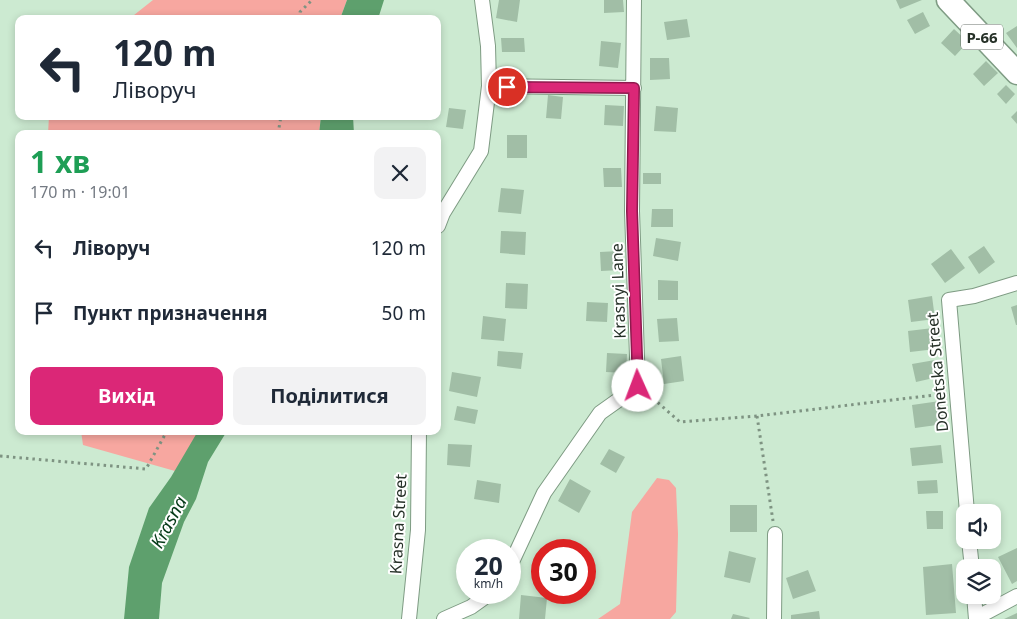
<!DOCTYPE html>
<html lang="uk">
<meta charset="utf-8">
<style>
:root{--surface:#fff;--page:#f2f2f3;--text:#1f2937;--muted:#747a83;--accent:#db2777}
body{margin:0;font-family:"Noto Sans",sans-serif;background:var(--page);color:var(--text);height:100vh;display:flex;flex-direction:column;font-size:19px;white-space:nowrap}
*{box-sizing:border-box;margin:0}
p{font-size:16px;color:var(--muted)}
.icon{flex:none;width:28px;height:28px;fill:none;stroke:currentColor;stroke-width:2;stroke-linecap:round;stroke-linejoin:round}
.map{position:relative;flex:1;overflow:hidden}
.panel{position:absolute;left:15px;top:130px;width:426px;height:305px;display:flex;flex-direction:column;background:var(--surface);border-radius:10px;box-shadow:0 2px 8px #0003}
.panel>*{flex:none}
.banner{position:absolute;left:15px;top:15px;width:426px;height:105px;border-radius:10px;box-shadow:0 2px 8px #0003;background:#fff;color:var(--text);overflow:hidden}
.controls{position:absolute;left:956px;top:504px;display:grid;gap:10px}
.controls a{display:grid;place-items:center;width:45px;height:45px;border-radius:10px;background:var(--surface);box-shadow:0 2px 8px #0003;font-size:25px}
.speed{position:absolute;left:456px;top:539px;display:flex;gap:10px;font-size:25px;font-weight:700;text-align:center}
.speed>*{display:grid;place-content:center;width:65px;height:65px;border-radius:50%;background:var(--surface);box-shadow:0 2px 8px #0003;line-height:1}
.speed small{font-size:12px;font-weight:400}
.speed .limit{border:8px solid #d22;background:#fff;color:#111}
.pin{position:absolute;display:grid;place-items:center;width:42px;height:42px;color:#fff;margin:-21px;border:2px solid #fff;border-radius:50%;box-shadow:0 1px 5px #0007}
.me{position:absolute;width:55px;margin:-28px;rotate:358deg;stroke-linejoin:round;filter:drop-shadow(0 0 4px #0008)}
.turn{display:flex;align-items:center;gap:18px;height:105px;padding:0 15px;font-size:22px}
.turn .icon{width:65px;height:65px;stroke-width:2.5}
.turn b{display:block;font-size:35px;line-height:42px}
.round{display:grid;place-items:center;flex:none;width:52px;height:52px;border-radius:10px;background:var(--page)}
.headline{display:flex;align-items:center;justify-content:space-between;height:85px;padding:0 15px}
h1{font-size:30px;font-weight:700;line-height:38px;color:#1e9e55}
.cta{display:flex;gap:10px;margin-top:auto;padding:10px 15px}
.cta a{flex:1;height:58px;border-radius:10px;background:var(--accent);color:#fff;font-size:20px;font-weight:700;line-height:58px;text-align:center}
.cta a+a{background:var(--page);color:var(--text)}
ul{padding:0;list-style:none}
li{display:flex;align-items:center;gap:15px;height:65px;padding:0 15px}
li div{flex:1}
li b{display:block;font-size:19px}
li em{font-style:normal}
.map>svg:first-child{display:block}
.green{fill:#f7a7a0}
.water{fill:#5ea06d}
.building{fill:#a1bea6}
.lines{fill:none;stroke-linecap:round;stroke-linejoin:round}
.street-casing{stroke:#7e9b83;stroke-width:16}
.primary-casing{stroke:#7e9b83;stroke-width:25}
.path{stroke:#7e9382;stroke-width:3;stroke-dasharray:2.5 4;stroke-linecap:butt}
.street{stroke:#fff;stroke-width:14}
.primary{stroke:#fff;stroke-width:22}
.route-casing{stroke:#8e194d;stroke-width:12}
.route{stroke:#db2777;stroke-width:9}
.labels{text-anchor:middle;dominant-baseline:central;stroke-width:4;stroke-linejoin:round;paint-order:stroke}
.shield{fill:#fff;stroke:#666e68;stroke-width:1}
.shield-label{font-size:15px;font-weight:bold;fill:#253027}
.street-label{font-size:16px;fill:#253027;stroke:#fff}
.water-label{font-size:18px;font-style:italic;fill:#053a18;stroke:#fff}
</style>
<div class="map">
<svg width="1017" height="619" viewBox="0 0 1017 619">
<rect width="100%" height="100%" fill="#ccead1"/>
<!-- green -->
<path class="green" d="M153 0H347L340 19H129Z
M49 116H321L319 134H48Z
M81 431H199L175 471 83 445Z
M657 478 669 480 676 488 678 534 676 612 670 619H598L620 604 632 512Z"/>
<!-- water -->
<path class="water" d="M347 0H384L378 19H340Z
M321 116H353L354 134H319Z
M198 431H227L208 462 196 499 184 522 162 583 159 619H124L129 567 149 508 171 477Z"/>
<!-- building -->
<path class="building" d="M499 0H520L517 22 496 18Z
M604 0H623L624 12 604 13Z
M896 0H922L900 9Z
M923 12 930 26 915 34 907 20Z
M687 19 690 37 667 40 664 22Z
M1017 26V48L1006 33Z
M954 29 968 42 955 56 941 43Z
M501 38H524L525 52H502Z
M601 41 621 43 618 68 599 66Z
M650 58H669L670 79 650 80Z
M986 61 998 73 984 86 973 74Z
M1006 85 1015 94 1006 104 997 94Z
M548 95 563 97 561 119 546 118Z
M605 105 624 106 623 126 604 125Z
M656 106 678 108 676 132 654 131Z
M449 108 466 110 463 129 446 127Z
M1017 111V124L1011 117Z
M507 135H527V158H507Z
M603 168H621L622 187H604Z
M643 173H661V184H643Z
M501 188 524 190 521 214 498 212Z
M652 209H673V227H651Z
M501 231 526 232 525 255 500 253Z
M656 238 681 242 678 261 653 256Z
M984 246 995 262 979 274 968 257Z
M951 249 965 268 945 283 931 264Z
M619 251 620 270 601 271 600 252Z
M658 280 678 281V300H658Z
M506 283 528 284 527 309 505 308Z
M932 296 935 319 911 322 908 300Z
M587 302 608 303 607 322 586 321Z
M1017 305V325H1016L1011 307Z
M483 316 506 319 504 341 481 339Z
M677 318 679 341 659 342 657 319Z
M933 328 936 349 910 352 908 331Z
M498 351 523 353 521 369 497 366Z
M607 353 627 354 626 373 606 372Z
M681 356 684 381 664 384 661 359Z
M935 360 938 377 916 382 912 364Z
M452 372 481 377 477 397 449 391Z
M940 401 944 424 915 428 912 405Z
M457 406 478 410 475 424 454 420Z
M448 444 472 445 470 467 447 465Z
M941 445 943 463 912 466 910 448Z
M609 449 625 457 616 473 600 464Z
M570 479 591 491 579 513 558 501Z
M477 480 501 484 499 503 474 499Z
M937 480 938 493 918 494 917 481Z
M730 505H757V532H730Z
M926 511H943V529H927Z
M1017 548V581L1012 584 998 557Z
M729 551 756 558 750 583 724 577Z
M465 553 468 554V580L457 576Z
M952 564 956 613 926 615 923 567Z
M808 570 816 591 793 599 786 578Z
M521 595 547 598 545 619H519Z
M819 611 820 619H791V615Z
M1017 613V619H1004Z
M733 614 750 618 749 619H731Z"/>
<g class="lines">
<defs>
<path id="street" d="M489 86 634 88
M438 226 443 213 481 151 489 86 488 46 482 0
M967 512 949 300 974 296 1017 283
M969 540 972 568
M510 566 544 493 600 413 638 386 632 211 634 0
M974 595 976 619
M976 618 1017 596
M409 619 418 530 419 431
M444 619 471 607 492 592
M774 619 775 534"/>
<path id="primary" d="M948 0 1017 73"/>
</defs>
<!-- street casing -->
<use href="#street" class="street-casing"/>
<!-- primary casing -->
<use href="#primary" class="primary-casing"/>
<!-- path -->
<path class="path" d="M299 19 300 12 312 0
M278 134 281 116
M648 394 680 422 757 416 943 394
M757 416 773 521
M0 456 146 469 167 431"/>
<!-- street -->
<use href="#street" class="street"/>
<!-- primary -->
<use href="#primary" class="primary"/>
</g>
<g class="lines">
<defs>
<path id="route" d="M507 87 634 88 632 211 638 386"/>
</defs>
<!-- route casing -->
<use href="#route" class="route-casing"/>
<!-- route -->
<use href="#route" class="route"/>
</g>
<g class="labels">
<!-- shield labels -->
<rect class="shield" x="961" y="24.5" width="42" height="25" rx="4"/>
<g class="shield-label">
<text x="982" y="37">Р-66</text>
</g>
<!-- street labels -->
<g class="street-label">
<text transform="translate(618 291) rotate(-92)">Krasnyi Lane</text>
<text transform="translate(937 372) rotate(-95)">Donetska Street</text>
<text transform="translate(398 524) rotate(-87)">Krasna Street</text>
</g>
<!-- water labels -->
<g class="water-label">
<text transform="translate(168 522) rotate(-62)">Krasna</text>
</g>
</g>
</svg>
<div class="controls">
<a><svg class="icon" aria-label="sound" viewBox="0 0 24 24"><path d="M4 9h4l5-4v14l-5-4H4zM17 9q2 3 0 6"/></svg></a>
<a><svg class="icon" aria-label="layers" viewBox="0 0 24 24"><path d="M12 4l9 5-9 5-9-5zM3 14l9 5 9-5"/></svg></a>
</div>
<div class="speed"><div>20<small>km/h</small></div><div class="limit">30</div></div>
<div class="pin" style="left:507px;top:87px;background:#d93025"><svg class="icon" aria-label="arrive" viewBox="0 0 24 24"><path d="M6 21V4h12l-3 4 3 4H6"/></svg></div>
<svg class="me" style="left:638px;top:386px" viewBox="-20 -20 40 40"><circle r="19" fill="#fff"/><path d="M0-13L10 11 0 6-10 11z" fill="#db2777"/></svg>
<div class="banner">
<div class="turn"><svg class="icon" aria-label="left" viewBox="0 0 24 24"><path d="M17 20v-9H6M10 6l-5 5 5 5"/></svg><div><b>120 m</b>Ліворуч</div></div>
</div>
<section class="panel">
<div class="headline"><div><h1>1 хв</h1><p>170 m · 19:01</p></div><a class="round"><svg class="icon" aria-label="close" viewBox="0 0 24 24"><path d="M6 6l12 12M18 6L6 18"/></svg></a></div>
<ul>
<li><svg class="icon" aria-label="left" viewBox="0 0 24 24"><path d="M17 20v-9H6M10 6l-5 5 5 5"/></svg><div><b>Ліворуч</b></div><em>120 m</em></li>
<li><svg class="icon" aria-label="arrive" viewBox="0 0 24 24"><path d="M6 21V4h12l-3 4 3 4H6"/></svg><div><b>Пункт призначення</b></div><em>50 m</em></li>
</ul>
<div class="cta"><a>Вихід</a><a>Поділитися</a></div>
</section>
</div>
